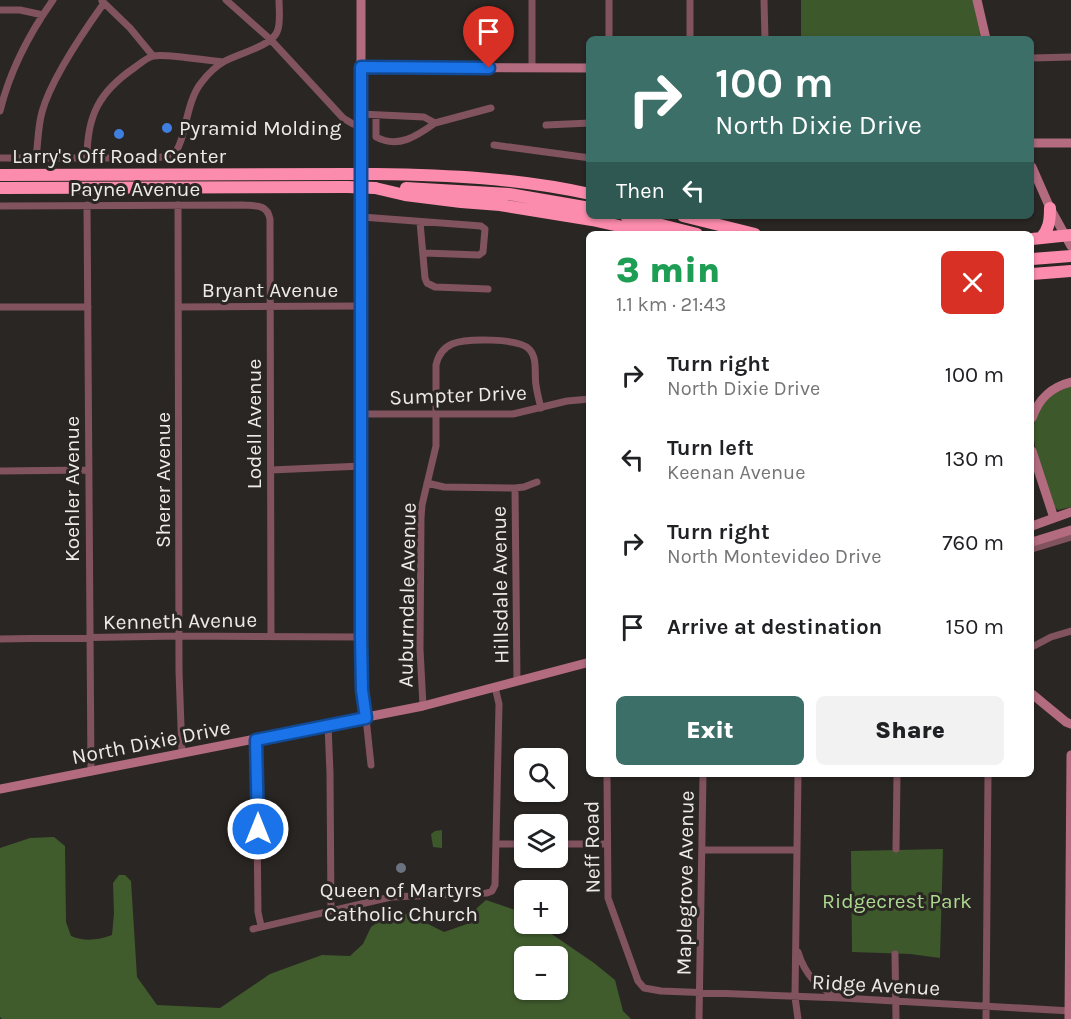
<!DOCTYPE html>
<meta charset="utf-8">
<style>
:root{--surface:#fff;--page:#f2f2f2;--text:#202124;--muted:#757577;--accent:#3b6f68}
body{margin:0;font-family:Karla,sans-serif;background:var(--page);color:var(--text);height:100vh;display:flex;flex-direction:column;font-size:22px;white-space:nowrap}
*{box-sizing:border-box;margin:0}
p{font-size:20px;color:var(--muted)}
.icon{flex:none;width:33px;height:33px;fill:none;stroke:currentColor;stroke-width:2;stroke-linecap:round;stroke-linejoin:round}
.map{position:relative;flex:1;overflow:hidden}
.side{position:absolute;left:586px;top:231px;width:448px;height:546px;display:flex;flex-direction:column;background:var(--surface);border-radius:9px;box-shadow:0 2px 4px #0004}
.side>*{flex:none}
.guide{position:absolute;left:586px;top:36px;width:448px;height:183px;border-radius:9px;box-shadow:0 2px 4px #0004;background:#3b6f68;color:#fff;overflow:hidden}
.buttons{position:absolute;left:514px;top:748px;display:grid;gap:12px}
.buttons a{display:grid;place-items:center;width:54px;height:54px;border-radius:9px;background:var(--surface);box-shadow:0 2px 4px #0004;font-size:30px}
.pin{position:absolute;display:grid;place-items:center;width:51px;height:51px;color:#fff;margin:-62px -26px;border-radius:50% 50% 50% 0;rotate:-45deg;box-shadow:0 0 6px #0007}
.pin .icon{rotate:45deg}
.me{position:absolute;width:66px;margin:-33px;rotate:0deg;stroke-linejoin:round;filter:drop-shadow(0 0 4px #0008)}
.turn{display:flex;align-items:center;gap:21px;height:126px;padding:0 30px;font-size:27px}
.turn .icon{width:78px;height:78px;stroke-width:2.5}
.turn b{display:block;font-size:42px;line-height:51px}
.then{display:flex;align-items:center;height:57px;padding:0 30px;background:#0003;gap:12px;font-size:22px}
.round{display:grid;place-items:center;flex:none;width:63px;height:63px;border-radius:9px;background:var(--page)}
.summary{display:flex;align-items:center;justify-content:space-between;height:102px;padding:0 30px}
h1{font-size:36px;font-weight:800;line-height:45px;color:#1e9e55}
.cta{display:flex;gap:12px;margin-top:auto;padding:12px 30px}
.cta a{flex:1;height:69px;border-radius:9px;background:var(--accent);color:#fff;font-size:24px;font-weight:800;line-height:69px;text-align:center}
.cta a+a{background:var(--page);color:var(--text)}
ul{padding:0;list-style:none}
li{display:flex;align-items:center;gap:18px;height:84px;padding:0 30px}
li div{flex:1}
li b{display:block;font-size:22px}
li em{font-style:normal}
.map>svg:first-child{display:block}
.green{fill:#3d582b}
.forest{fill:#405c2d;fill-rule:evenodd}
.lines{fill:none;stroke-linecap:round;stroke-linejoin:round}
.street{stroke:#80535f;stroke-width:7}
.secondary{stroke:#b26b7f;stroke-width:9}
.highway{stroke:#fc8cad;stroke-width:12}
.highway-bridge{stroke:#fc8cad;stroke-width:12}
.route-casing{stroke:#114b97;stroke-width:15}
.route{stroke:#1a73e8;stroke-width:10}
.shop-dot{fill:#3f7fe0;stroke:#2a2623;stroke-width:2}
.worship-dot{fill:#6b7280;stroke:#2a2623;stroke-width:2}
.labels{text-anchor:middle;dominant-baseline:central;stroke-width:6;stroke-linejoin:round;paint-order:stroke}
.poi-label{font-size:21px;fill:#edebe9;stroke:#2a2623}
.street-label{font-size:21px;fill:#edebe9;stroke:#2a2623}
.park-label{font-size:21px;fill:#acd990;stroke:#2a2623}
</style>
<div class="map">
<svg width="1071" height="1019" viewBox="0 0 1071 1019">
<rect width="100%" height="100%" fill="#2a2623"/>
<!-- green -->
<path class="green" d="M801 0H973L981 39H801Z
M1071 386V507L1058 510 1054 507C1040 463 1009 407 1071 386Z
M442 830V848L433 847 431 834 435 831Z
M943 849 940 958 910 954 852 952 851 851Z"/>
<!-- forest -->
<path class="forest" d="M54 837 65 846 66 922 71 936C85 942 98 940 112 935L114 913 113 883 119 875H125L131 881 137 977 157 1005 220 1008 270 974 322 955 350 956 363 944 371 927 391 913 408 914 444 932 467 924 477 908 486 900 515 910 525 916V924H537L594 963 615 980 623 1011 631 1019H2L0 1017V848L30 838ZM525 957H558V990H525Z"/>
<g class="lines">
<!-- street -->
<path class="street" d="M226 0 270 39 343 118 353 124 361 125
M690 0V39
M764 0 765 39
M102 1 130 28 153 56
M0 10H20L43 15
M609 39V0
M1032 58 1071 57
M532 68V0
M0 111C10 70 29 34 53 0
M361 114 424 117 435 123 491 108
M376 115V137C398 149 417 136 435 123
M546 125 590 123
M494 145 590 158
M0 158H156L173 155C186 143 185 103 201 83 207 75 216 66 225 61 238 54 271 46 277 32 281 24 279 9 279 0
M36 158C38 143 38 126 42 112 51 79 84 31 104 3
M87 158C87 116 99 92 134 68 140 64 146 58 153 56 166 53 207 61 223 62
M87 205 91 772
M178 205 179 671 182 754
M0 206 243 205C256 206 267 204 270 219L271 636
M362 217 481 226 485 229 483 252 479 255 424 253
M420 222 425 278 427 283 435 287 488 289
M0 307H88
M179 307 362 306
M362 414H513L567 401 590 399
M271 470 362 466
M0 471 89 470
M427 483 444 487 515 488 524 487 537 482
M515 488 517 681
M1032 549 1071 537
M0 639 180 636 361 637
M1032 647 1051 637 1071 631
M423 706 420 649 421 518 422 505 436 446V365C438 356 443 348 452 344 466 338 519 338 529 349 538 358 534 374 536 385 537 393 539 400 541 408
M366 718 371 765
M328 725 330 773 331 911
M256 739 258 912 261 926
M607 774 608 898 638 981 644 988 661 991 842 998 1071 1011
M798 774 795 997 798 1019
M496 844H525
M558 844H606
M896 849 897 774
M702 850H797
M253 929 391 897 487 893 492 891 495 885 499 704 495 687
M798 952C805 975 818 988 839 997
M895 954 896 1019
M699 1019 703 774
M986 1019 988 774"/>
<!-- secondary -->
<path class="secondary" d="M361 0V637L362 690 366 718
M977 0 986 39
M361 67 590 68
M1032 143H1071
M1032 167 1050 208 1071 246
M1032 418C1039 398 1051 387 1071 382
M1032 451 1054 518
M1032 526 1071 512
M1032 542 1071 530
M1032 694 1066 722 1071 724
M0 789 423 706 590 662
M1069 1019 1071 755"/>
<!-- highway -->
<path class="highway" d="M375 174C447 175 519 178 590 194
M0 175 348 174
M0 188 347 187
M375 188 405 195 461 202 500 205 592 220 655 234
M406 188 509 194 590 208
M626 216 697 234
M683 216 755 234
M1041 238C1049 229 1050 221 1050 208
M1032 239 1071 235
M1032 259 1071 256
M1032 274 1071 271"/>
<!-- highway-bridge -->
<path class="highway-bridge" d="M348 174H375
M347 187 375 188"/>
</g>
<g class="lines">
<defs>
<path id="route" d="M258 829 256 740 366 718 362 690 361 637V67L489 68"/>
</defs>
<!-- route casing -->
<use href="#route" class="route-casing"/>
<!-- route -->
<use href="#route" class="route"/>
</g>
<!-- markers -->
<g class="shop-dot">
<circle cx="167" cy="128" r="6"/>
<circle cx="119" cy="134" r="6"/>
</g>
<circle class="worship-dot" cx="401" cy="868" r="6"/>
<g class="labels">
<!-- poi labels -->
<g class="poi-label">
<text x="179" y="128" text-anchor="start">Pyramid Molding</text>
<text x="119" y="156">Larry's Off Road Center</text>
<text x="401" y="890">Queen of Martyrs<tspan x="401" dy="24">Catholic Church</tspan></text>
</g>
<!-- street labels -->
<g class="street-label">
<text x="135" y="189">Payne Avenue</text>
<text x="270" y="290">Bryant Avenue</text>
<text transform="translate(458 395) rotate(-2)">Sumpter Drive</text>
<text transform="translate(254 424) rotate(-90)">Lodell Avenue</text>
<text transform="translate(163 480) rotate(-90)">Sherer Avenue</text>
<text transform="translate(72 489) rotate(-90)">Koehler Avenue</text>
<text transform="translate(500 585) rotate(-91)">Hillsdale Avenue</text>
<text transform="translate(407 595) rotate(-89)">Auburndale Avenue</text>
<text transform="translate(180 621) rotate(-1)">Kenneth Avenue</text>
<text transform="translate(151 742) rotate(-11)">North Dixie Drive</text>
<text transform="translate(592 847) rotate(-91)">Neff Road</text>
<text transform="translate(685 883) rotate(-89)">Maplegrove Avenue</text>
<text transform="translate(876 985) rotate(3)">Ridge Avenue</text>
</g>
<!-- park labels -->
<g class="park-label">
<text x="897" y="901">Ridgecrest Park</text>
</g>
</g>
</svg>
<div class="buttons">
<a><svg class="icon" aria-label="search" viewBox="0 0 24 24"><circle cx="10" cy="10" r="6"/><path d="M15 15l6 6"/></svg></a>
<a><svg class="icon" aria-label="layers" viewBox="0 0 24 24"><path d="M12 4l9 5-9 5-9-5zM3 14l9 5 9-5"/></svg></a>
<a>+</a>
<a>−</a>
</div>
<div class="pin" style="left:489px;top:68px;background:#d93025"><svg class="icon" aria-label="arrive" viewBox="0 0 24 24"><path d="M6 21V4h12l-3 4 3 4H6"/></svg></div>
<svg class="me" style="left:258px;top:829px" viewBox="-20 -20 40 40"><circle r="17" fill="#1a73e8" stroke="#fff" stroke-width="3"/><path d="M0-11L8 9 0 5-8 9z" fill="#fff"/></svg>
<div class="guide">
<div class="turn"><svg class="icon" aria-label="right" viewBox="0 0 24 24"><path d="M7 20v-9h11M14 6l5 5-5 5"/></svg><div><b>100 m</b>North Dixie Drive</div></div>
<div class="then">Then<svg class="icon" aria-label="left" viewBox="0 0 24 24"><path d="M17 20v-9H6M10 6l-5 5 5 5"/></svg></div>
</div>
<section class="side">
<div class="summary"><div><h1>3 min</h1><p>1.1 km · 21:43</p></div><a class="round" style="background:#d93025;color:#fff"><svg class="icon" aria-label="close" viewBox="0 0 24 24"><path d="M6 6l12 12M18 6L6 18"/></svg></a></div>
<ul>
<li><svg class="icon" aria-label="right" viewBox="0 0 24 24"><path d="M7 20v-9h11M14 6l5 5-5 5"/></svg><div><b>Turn right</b><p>North Dixie Drive</p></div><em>100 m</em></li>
<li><svg class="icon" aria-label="left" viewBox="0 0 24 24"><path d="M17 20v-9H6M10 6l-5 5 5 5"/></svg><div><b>Turn left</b><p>Keenan Avenue</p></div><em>130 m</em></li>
<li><svg class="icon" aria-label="right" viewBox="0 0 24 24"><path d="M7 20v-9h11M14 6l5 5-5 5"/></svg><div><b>Turn right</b><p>North Montevideo Drive</p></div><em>760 m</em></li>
<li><svg class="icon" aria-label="arrive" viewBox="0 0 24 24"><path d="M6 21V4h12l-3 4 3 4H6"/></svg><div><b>Arrive at destination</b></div><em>150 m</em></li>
</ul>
<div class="cta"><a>Exit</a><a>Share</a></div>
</section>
</div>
